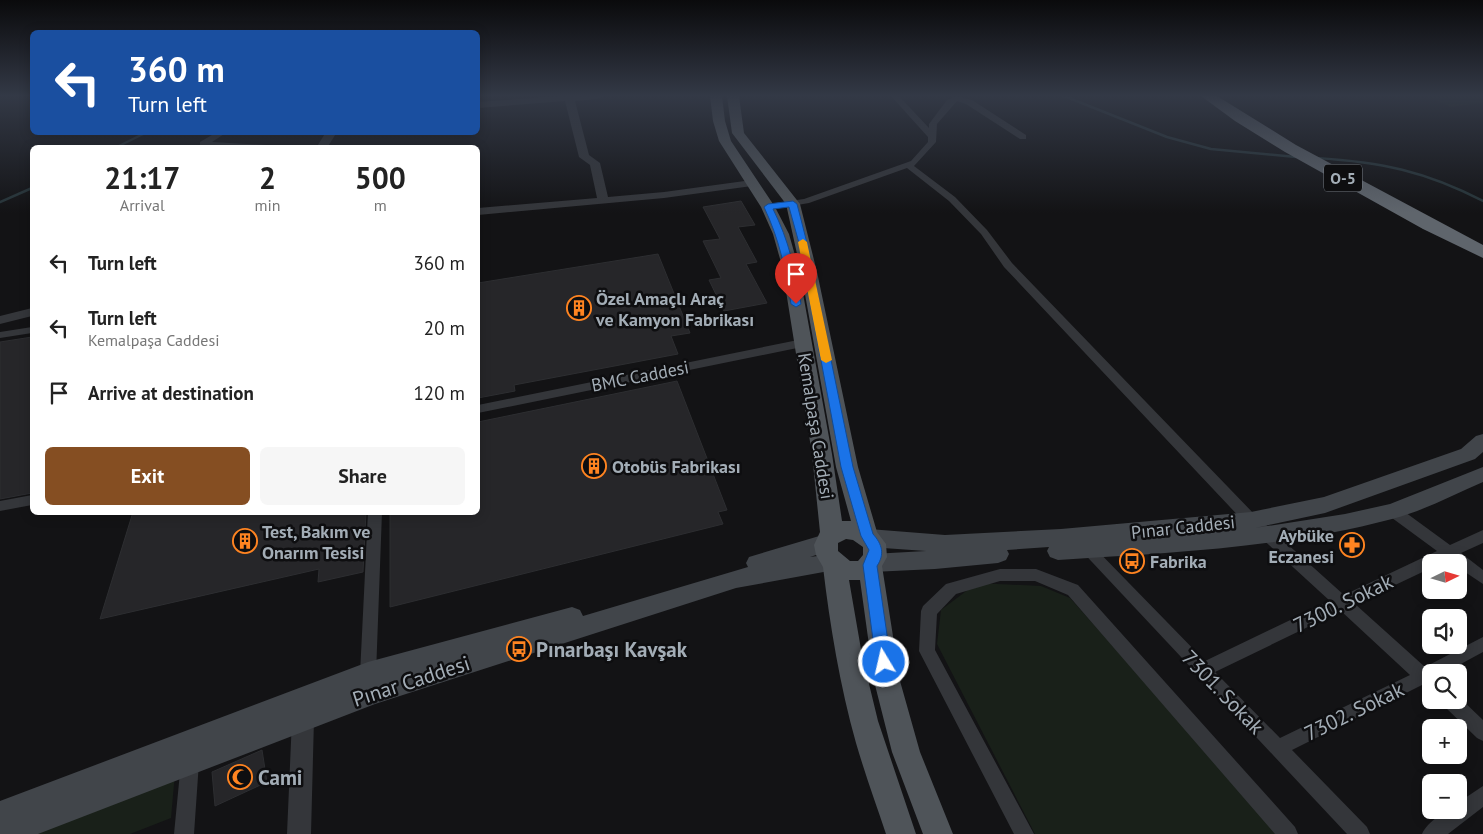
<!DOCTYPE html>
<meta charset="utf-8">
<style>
:root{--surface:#fff;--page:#f6f6f6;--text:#222;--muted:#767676;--accent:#854e22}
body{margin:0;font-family:"PT Sans",sans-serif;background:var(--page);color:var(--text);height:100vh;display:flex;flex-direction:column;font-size:19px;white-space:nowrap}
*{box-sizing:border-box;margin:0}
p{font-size:16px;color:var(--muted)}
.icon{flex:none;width:28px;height:28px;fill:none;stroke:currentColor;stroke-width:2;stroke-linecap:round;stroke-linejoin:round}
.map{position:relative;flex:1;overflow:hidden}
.sheet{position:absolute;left:30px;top:145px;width:450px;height:370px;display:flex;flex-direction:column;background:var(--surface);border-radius:8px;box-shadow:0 2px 12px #0003}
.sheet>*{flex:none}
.guide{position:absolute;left:30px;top:30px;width:450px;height:105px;border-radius:8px;box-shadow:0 2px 12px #0003;background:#1a4fa0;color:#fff;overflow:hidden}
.needle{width:32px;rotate:85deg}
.controls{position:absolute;left:1422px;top:554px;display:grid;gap:10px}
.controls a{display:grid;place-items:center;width:45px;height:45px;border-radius:8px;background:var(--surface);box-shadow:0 2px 12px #0003;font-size:25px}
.pin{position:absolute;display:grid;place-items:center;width:42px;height:42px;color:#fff;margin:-51px -21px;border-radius:50% 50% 50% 0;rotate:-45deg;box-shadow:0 0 5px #0007}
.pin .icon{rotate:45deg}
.me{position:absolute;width:55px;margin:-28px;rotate:351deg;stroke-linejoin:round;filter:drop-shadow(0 0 4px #0008)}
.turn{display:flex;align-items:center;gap:18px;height:105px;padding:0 15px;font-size:22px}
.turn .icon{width:65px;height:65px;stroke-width:2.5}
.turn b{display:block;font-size:35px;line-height:42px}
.eta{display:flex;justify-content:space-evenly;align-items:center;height:85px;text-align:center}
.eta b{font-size:30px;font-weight:600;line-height:35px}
.cta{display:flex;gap:10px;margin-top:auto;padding:10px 15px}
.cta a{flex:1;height:58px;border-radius:8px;background:var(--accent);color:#fff;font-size:20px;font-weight:600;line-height:58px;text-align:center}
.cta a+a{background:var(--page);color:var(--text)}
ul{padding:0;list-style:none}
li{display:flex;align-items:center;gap:15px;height:65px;padding:0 15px}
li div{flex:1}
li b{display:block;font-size:19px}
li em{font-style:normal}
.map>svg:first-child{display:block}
.green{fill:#192019}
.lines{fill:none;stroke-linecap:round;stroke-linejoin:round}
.stream{stroke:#28363a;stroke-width:2.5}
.building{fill:#262629;stroke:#2d2e31}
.minor{fill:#34363a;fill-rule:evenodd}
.tertiary{fill:#34363a;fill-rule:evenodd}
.secondary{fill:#41454a;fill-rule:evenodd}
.primary{fill:#4f5459;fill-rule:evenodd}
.motorway{fill:#5f656c;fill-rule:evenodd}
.route{fill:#1a73e8;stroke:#114b97}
.slow{fill:#f59e0b}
.labels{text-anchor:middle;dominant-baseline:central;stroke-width:5;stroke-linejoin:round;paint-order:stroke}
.shield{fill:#0e0e10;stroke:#767d84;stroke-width:1}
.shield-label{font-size:16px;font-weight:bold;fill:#a3adb6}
.poi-label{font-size:18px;font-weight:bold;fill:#a3adb6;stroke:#0e0e10;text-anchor:start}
.street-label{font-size:18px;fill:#a3adb6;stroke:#0e0e10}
.near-street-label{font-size:21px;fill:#a3adb6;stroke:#0e0e10}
.near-poi-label{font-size:21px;font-weight:bold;fill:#a3adb6;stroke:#0e0e10;text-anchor:start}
</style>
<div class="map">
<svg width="1483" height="834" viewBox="0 0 1483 834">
<rect width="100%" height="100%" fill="#131315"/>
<!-- green -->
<path class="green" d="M1427 96H1483V103L1450 107Z
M977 583 1041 586 1070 598 1280 834H1035L937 644 941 610Z
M175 773 171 818 130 834H34Z"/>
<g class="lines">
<!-- stream -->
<path class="stream" d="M1064 96 1167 137 1211 149 1296 157
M115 148 147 132
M1316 158C1381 162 1425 171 1483 201
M0 202 32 188"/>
</g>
<!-- building -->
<path class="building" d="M741 201 755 225 738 227 757 262 746 264 767 303 724 311 709 280 721 278 703 241 720 239 703 207Z
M658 254 690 333 671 336 678 354 514 385 515 391 478 398V283Z
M32 337V493L0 499V342Z
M677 381 727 510 718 512 723 524 390 607V512H478V422Z
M133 512H366L363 572 318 582 319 569 100 619Z
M262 750 267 782 215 806 212 772Z"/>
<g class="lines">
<!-- minor -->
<path class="minor" d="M891 96H899L929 128V124L947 100 957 96 972 100 1026 135V139H1020L966 104 957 101 937 124 936 142 914 166 955 197 987 230 1012 263 1256 516 1344 595 1437 551 1388 515 1386 511 1388 507 1393 506 1398 507 1450 545 1483 530V543L1461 553 1483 570V584L1459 568V562H1451L1447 560 1442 562H1431V568L1355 604 1425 667 1483 637V652L1446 672H1431V691L1422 685 1292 750 1367 827 1370 834H1347L1077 546 1079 542 1084 540 1089 542 1205 661 1330 601 1246 524 1004 267 981 234 949 201 907 168 809 203 768 210 763 207 768 204 804 199 911 161 928 142V137ZM1341 611 1410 675 1280 738 1215 672Z
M217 132H227L212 142 283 146 287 148 200 146V142Z
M32 327V333L0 338V332Z
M803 339 807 340 809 343 807 346 478 413V405Z
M32 495V505L0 511V501Z
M368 512H382L376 674 374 679 368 682 362 679 360 674Z
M1000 569H1036L1078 585 1295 827 1298 834H1275L1068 595 1035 581H1000L956 594 937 614 935 650 1034 834H1014L919 651 921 611 923 606 946 584Z
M1459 697 1483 720V741L1477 738 1444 706 1441 700H1459Z
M190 753 196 756 199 762 194 834H174L181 762 184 756Z
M1483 786V807L1448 834H1422C1428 821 1445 810 1459 810V802Z"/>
<!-- tertiary -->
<path class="tertiary" d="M561 96H603L598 99 575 101 589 155 600 163 608 197 664 192 752 180 758 183 752 186 664 198 478 215V208L597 198 590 165 579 157 565 101 478 108V102Z
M326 132H337L327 148H316Z
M32 308V316L0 324V316Z
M303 708 311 711 314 719 311 834H287L292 719 295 711Z"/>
<!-- secondary -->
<path class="secondary" d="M1483 434V452L1475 459 1325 513 1255 528 1345 514 1390 504 1483 467V482C1453 495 1423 511 1392 519 1283 548 1170 553 1058 560L1050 557 1047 551 1049 547 1007 550 1009 554 1006 560 998 563 935 569 872 572 864 569 861 563 864 557 872 554 926 551 869 547 861 544 858 538 861 532 869 529 945 535 1061 529 1251 512 1324 497 1461 449 1476 436Z
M826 534 834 537 837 543 834 549 810 557 832 554 840 557 843 563 840 569 736 588 375 704 38 834H0V801L368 662 572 607 580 610 583 616 748 567 746 563 749 557Z"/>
<!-- primary -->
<path class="primary" d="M710 96H722L725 121 731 141 775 207 789 234 798 266 832 454 842 521H851L836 467 801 272 786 204 732 133 727 96H739L744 133 800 204 817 272 858 467 877 532 886 544 887 557 882 566 900 681 920 752 953 834H923L892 752 874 681 860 580H849L862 655 878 721 916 834H886C876 804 865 774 856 743 840 686 830 626 823 567L816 555 814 545 820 532 812 454 782 266 773 234 761 207 719 141 713 121ZM846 539 853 540 863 547V555L858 561H850L838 551V543Z"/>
<!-- motorway -->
<path class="motorway" d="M1201 96H1217L1296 145 1483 245V258L1423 229 1285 152 1235 121Z"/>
</g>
<!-- sky -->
<linearGradient id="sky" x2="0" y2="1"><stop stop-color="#0a0a0c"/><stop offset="0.45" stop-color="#333946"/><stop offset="1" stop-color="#333946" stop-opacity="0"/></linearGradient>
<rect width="1483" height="213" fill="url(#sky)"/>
<!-- route -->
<path class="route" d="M793 201 797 204 807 243 853 467 873 534C882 544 885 554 877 566L891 662 889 667 884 669 878 667 876 662 863 565 869 550 861 536 841 467 799 243 789 207 773 209C789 241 795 269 801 304L796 307 791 304C785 268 780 241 764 207L768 204Z"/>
<!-- slow -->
<path class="slow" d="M803 239 807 242 832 360 826 363 821 360 798 242Z"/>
<!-- icons -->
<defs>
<symbol id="building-ring" viewBox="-11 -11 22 22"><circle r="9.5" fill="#0e0e10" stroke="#ff8421" stroke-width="1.5"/><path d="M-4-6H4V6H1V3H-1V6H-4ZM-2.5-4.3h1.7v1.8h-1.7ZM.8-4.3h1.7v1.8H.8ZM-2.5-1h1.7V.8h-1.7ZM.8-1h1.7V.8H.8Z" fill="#ff8421"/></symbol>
<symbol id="pharmacy-ring" viewBox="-11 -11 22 22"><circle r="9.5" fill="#0e0e10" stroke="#ff8421" stroke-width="1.5"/><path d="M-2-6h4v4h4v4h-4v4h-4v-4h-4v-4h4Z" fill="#ff8421"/></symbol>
<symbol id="bus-ring" viewBox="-11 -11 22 22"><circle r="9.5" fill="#0e0e10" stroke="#ff8421" stroke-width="1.5"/><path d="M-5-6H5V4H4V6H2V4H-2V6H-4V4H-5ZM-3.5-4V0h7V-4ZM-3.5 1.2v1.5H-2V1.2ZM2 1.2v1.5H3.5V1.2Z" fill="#ff8421"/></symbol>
<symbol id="mosque-ring" viewBox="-11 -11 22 22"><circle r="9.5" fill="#0e0e10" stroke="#ff8421" stroke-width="1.5"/><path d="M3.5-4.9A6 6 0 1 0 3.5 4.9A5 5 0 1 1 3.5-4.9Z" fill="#ff8421"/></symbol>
</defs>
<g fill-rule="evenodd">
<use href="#building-ring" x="565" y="294" width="28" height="28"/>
<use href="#building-ring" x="580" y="452" width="28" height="28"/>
<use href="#building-ring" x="231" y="527" width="28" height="28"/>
<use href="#pharmacy-ring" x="1338" y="531" width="28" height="28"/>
<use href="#bus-ring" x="1118" y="547" width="28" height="28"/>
<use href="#bus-ring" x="505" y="635" width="28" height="28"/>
<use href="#mosque-ring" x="226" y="763" width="28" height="28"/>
</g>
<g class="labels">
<!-- shield labels -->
<rect class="shield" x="1324" y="164.5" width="38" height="27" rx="4"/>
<g class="shield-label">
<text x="1343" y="178">O-5</text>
</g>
<!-- poi labels -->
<g class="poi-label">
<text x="596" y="298">Özel Amaçlı Araç<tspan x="596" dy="21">ve Kamyon Fabrikası</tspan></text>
<text x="612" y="466">Otobüs Fabrikası</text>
<text x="262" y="531">Test, Bakım ve<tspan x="262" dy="21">Onarım Tesisi</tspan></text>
<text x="1334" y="535" text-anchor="end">Aybüke<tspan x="1334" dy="21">Eczanesi</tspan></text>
<text x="1150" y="561">Fabrika</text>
</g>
<!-- street labels -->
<g class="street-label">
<text transform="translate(640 376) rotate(-11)">BMC Caddesi</text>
<text transform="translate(816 426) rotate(81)">Kemalpaşa Caddesi</text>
<text transform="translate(1183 527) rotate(-6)">Pınar Caddesi</text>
</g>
<!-- near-street labels -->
<g class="near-street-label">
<text transform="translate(1343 603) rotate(-26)">7300. Sokak</text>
<text transform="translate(411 681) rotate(-18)">Pınar Caddesi</text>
<text transform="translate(1223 692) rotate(46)">7301. Sokak</text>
<text transform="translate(1354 711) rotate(-26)">7302. Sokak</text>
</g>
<!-- near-poi labels -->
<g class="near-poi-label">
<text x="536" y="649">Pınarbaşı Kavşak</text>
<text x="258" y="777">Cami</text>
</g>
</g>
</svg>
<div class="controls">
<a><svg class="needle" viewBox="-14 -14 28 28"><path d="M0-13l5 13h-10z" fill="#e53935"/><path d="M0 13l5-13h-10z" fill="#767676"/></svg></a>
<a><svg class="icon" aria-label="sound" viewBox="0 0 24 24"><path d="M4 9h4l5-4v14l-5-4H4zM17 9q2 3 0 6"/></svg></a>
<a><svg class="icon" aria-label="search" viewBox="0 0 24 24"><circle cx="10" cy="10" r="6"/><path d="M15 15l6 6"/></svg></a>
<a>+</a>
<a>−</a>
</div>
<div class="pin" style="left:796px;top:304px;background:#d93025"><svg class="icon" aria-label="arrive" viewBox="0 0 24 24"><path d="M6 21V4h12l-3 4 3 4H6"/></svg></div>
<svg class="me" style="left:884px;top:662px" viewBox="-20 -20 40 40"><circle r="17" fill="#1a73e8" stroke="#fff" stroke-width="3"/><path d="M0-11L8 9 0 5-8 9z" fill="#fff"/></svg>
<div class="guide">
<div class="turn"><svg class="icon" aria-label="left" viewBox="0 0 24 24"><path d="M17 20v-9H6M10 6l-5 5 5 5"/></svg><div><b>360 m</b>Turn left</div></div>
</div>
<section class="sheet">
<div class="eta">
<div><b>21:17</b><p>Arrival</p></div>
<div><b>2</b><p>min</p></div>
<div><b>500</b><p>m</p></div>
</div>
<ul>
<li><svg class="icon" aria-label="left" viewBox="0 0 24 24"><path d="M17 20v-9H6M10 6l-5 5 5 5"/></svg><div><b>Turn left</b></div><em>360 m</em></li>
<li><svg class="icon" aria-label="left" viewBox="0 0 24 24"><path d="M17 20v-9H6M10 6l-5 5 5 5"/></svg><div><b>Turn left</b><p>Kemalpaşa Caddesi</p></div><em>20 m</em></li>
<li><svg class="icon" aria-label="arrive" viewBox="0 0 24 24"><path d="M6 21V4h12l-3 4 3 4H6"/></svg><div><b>Arrive at destination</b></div><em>120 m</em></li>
</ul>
<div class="cta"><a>Exit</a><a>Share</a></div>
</section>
</div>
